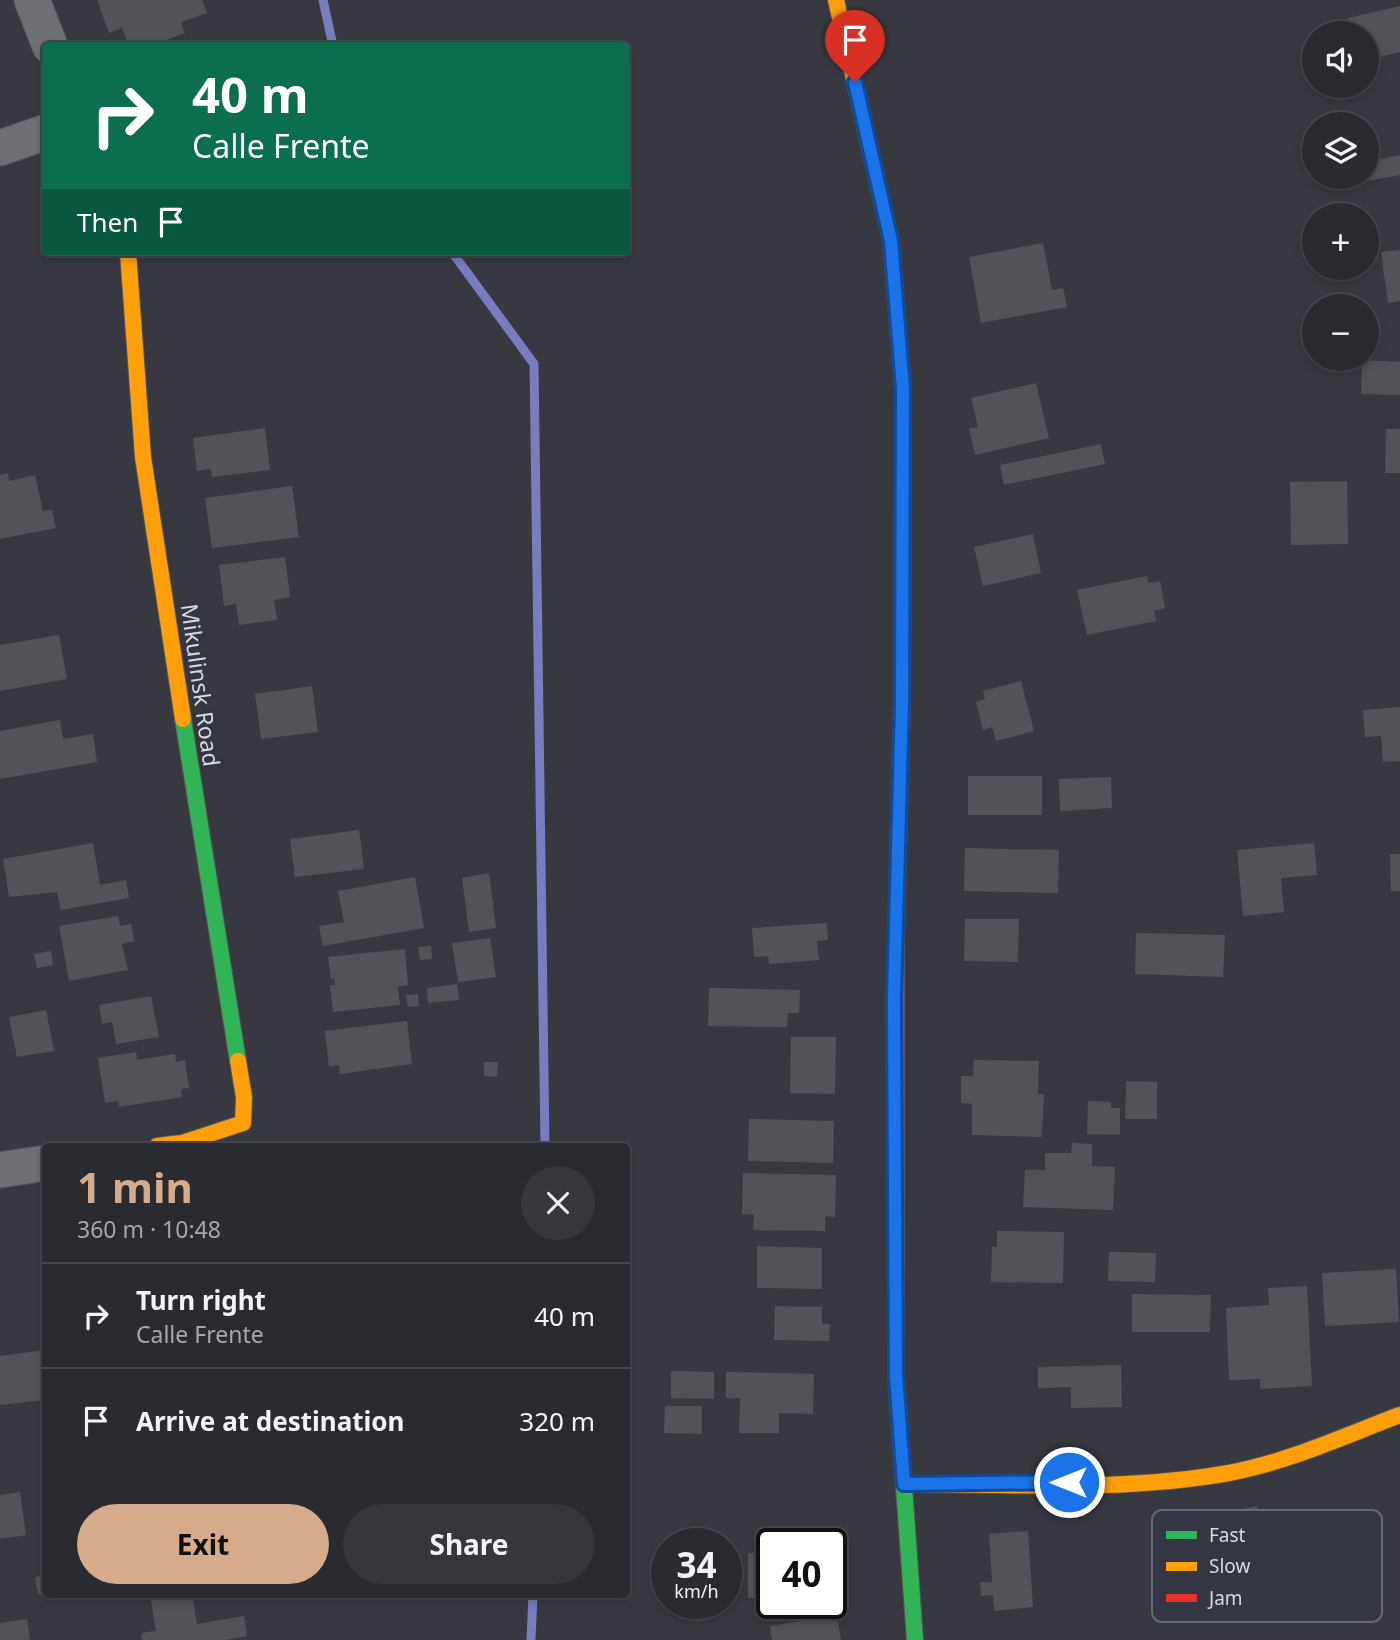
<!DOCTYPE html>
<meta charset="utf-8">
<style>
:root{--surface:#2a2b30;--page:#36373c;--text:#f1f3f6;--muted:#a5a7ab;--line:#46474c;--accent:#d6ab8b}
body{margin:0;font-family:"Noto Sans",sans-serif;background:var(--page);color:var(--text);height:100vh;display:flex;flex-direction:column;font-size:26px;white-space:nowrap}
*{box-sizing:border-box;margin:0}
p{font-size:23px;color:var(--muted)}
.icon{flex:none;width:38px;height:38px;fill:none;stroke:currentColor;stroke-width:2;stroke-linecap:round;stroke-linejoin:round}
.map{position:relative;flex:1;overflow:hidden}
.side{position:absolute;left:42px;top:1143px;width:588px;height:455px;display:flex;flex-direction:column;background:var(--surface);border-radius:7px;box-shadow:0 4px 10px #0003,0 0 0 2px var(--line)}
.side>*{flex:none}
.guide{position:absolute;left:42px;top:42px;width:588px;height:214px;border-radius:7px;box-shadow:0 4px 10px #0003,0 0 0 2px var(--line);background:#0b6e4f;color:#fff;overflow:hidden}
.tools{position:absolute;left:1302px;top:21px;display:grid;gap:14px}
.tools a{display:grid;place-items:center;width:77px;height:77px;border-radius:50%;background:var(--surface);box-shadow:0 4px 10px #0003,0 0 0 2px var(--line);font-size:35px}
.speed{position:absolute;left:651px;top:1528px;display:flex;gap:14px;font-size:35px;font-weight:700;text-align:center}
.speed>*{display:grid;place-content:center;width:91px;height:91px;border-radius:50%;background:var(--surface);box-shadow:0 4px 10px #0003,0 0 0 2px var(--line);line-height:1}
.speed small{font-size:18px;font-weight:400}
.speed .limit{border:4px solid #111;border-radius:10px;background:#fff;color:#111}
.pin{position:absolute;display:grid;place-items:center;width:60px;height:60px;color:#fff;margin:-72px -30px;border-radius:50% 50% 50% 0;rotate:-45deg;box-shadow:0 0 7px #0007}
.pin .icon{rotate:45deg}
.me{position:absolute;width:77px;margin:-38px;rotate:270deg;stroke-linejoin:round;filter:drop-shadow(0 0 5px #0008)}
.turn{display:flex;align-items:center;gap:24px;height:147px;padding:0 35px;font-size:32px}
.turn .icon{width:91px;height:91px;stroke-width:2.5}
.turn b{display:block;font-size:49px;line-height:60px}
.then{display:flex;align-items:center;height:66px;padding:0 35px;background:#0003;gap:14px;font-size:26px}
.round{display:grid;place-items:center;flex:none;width:74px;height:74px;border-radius:37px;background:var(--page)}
.summary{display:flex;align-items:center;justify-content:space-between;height:119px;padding:0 35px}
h1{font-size:42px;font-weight:700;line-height:52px;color:var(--accent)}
.primary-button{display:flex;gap:14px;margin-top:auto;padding:14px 35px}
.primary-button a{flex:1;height:80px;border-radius:42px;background:var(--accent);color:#111;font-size:28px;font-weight:700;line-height:80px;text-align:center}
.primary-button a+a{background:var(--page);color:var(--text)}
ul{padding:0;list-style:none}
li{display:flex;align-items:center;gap:21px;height:105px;padding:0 35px;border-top:2px solid var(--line)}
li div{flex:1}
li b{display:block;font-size:26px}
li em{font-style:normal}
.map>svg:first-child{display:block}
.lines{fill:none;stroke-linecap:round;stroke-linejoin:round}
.stream{stroke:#777dbe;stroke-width:9}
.building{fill:#525359}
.street-casing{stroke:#54565c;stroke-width:37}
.fast-casing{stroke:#54565c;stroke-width:18}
.slow-casing{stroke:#54565c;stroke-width:18}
.jam-casing{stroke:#54565c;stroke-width:18}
.street{stroke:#6e6f75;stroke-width:35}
.fast{stroke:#30b455;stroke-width:16}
.slow{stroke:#ff9f0a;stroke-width:16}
.jam{stroke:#e5322d;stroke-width:16}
.route-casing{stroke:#114b97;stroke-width:18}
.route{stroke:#1a73e8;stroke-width:12}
.labels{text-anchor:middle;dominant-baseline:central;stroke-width:7;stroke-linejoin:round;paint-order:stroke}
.street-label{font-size:23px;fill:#d7d9e2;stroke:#343644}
.key{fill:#343644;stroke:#656773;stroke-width:2}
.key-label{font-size:19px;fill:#d7d9e2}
</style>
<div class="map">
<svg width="1400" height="1640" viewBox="0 0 1400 1640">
<rect width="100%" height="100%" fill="#383940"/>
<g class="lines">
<!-- stream -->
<path class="stream" d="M323 0 333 46
M452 252 534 364 545 1146
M531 1640 533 1594"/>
</g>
<!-- building -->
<path class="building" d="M97 0H202L207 13 181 22 185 33 150 46H129L122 28 109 33Z
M1400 6V52L1367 60V33H1352L1348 18Z
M1400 155V175L1363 182 1362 177H1367V162Z
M1043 243 1052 290 1063 288 1067 307 981 323 969 257Z
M1400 250V301L1388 303 1381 252Z
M1362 360 1400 362V395L1361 394Z
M1036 383 1049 438 975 455 969 429 978 427 971 398Z
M265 428 270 470 212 477 211 469 197 471 193 438Z
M1386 429H1400V473H1385Z
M1101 444 1105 464 1004 485 1000 465Z
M8 473 9 481 35 475 43 511 52 510 56 528 0 539V475Z
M1347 481 1348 544 1291 545 1290 482Z
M292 486 299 537 212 548 205 498Z
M1033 534 1041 573 983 586 974 547Z
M285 557 290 597 274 600 277 620 239 625 236 604 224 606 219 565Z
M1147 576 1148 583 1160 581 1165 608 1154 611 1156 621 1087 635 1077 590Z
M59 635 67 679 0 691V645Z
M1021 681 1034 731 996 741 992 727 983 730 976 702 985 699 983 691Z
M312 686 318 732 261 739 255 694Z
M1400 707V761L1383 762 1381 736 1365 737 1363 710Z
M60 720 63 739 93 734 97 762 0 779V731Z
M968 776H1042V815H968Z
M1111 777 1112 808 1060 811 1059 779Z
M359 830 364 869 295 877 290 839Z
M93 843 100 885 126 880 129 898 61 910 57 892 9 897 3 859Z
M1314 843 1317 875 1281 878 1284 912 1243 916 1237 850Z
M965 848 1059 850 1058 893 964 891Z
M1390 854H1400V891H1391Z
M489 873 496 928 469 932 462 878Z
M415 877 424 928 323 946 319 926 344 922 338 891Z
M118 916 120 926 131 924 134 941 122 944 128 970 69 981 59 926Z
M965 919H1019L1018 962 964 961Z
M827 923 828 940 817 941 819 960 769 964 768 956 754 957 752 928Z
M1136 933 1225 935 1223 977 1135 974Z
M490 938 496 977 458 982 452 943Z
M431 946 432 959 420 960 418 947Z
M405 949 408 985 398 987 400 1005 333 1012 330 985H335L334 978 331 979 328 957Z
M51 951 53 965 37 968 34 954Z
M457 984 459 1000 428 1003 427 988Z
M709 988 800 990 799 1013H788L787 1027 708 1026Z
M418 994 419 1006 408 1007 406 995Z
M151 996 159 1037 116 1044 112 1022 102 1024 99 1005Z
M46 1010 54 1051 17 1057 9 1017Z
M407 1021 412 1064 340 1074 339 1065 329 1067 325 1031Z
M791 1037H836L835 1094 790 1093Z
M136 1052 137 1060 175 1054 176 1062 185 1060 189 1088 181 1089 182 1097 119 1107 118 1101 105 1103 98 1058Z
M974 1060 1039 1061 1038 1094H1044L1042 1137 972 1135V1104L961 1103V1076H973Z
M484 1062H498L497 1077 484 1076Z
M1126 1081 1157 1082V1119H1125Z
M1088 1101 1111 1102V1108H1120V1135L1087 1134Z
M749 1119 834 1121 833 1163 748 1161Z
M1072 1143 1092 1144V1166L1115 1167 1113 1210 1023 1207 1025 1170H1045V1153H1071Z
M743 1173 836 1175 835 1217 825 1216V1231L753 1230 754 1214H742Z
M997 1231 1064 1232 1063 1283 991 1282 992 1247H997Z
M757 1246 822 1248V1289L757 1288Z
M1109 1252 1156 1253 1155 1282 1108 1281Z
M1396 1269 1399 1322 1325 1326 1322 1273Z
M1307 1286 1312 1386 1260 1389V1379L1229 1380 1226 1308 1269 1305 1268 1288Z
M1132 1294 1211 1295 1210 1332H1132Z
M775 1306 822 1307V1324H830L829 1341 774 1340Z
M46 1350V1400L0 1405V1356Z
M1121 1365 1122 1407 1071 1408V1387L1038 1388V1367Z
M671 1371 714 1372V1399L671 1398Z
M726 1372 814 1374 813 1414 779 1413V1433H739L740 1398H726Z
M665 1406H702V1434L664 1433Z
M20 1492 26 1535 0 1539V1495Z
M1257 1506 1259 1517 1264 1516 1267 1531 1296 1524 1304 1561 1313 1558 1319 1585 1306 1587 1309 1599 1257 1611 1237 1522 1241 1521 1238 1510Z
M1028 1531 1033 1607 994 1611 993 1595 981 1596 980 1582H992L989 1534Z
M772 1552V1597L748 1598V1553Z
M46 1575V1593L38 1595 35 1577Z
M150 1594H192L197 1624 244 1616 247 1636 225 1640H142L141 1633 156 1631Z
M837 1615 841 1640H772L770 1626Z
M27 1619 30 1640H0V1623Z"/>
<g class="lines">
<defs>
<path id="street" d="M32 0 50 46
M0 148 46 132
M0 1170 46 1163"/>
<path id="fast" d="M183 719 238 1061
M896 936 902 702 903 445
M896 1282V1376L915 1640"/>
<path id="slow" d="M836 0 891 241 903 388V445
M128 252 143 457 183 719
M157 1146 182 1143 243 1123 244 1097 238 1061
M904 1484C1011 1484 1122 1492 1229 1473 1288 1462 1344 1436 1400 1415"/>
<path id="jam" d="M896 1282V936"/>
</defs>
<!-- street casing -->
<use href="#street" class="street-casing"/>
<!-- fast casing -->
<use href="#fast" class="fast-casing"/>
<!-- slow casing -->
<use href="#slow" class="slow-casing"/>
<!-- jam casing -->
<use href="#jam" class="jam-casing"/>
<!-- street -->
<use href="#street" class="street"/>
<!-- fast -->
<use href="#fast" class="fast"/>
<!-- slow -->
<use href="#slow" class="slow"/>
<!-- jam -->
<use href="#jam" class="jam"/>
</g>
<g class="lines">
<defs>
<path id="route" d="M855 82 891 241 903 388 902 702 894 998 896 1376 904 1484 1069 1482"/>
</defs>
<!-- route casing -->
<use href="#route" class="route-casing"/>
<!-- route -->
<use href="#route" class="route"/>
</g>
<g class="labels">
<!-- street labels -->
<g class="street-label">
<text transform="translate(201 685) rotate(82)">Mikulinsk Road</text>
</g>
</g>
<!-- legend -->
<rect x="1152" y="1510" width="230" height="112" rx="10" class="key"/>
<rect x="1166" y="1531" width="31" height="8" fill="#30b455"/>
<rect x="1166" y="1562" width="31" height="9" fill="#ff9f0a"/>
<rect x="1166" y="1594" width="31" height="8" fill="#e5322d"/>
<g class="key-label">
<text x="1209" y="1542">Fast</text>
<text x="1209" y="1573">Slow</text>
<text x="1209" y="1605">Jam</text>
</g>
</svg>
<div class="tools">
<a><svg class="icon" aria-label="sound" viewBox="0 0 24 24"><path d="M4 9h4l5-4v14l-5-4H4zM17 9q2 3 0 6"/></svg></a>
<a><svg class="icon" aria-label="layers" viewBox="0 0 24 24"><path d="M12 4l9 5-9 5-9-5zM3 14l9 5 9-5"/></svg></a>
<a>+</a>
<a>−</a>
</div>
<div class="speed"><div>34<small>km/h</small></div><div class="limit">40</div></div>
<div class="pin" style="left:855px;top:82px;background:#d93025"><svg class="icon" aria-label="arrive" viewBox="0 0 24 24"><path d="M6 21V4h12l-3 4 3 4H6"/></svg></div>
<svg class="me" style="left:1069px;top:1482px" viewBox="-20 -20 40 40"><circle r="17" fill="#1a73e8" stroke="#fff" stroke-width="3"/><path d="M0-11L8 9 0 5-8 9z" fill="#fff"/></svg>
<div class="guide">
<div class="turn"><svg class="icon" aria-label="right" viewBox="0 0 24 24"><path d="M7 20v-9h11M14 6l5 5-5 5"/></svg><div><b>40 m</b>Calle Frente</div></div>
<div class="then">Then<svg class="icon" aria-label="arrive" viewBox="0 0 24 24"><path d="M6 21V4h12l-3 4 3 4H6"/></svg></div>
</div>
<section class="side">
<div class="summary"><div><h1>1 min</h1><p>360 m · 10:48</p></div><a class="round"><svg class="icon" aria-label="close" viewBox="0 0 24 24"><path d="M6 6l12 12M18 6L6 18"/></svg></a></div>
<ul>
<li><svg class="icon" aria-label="right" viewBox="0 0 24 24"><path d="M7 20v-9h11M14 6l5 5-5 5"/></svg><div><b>Turn right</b><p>Calle Frente</p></div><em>40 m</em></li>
<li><svg class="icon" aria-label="arrive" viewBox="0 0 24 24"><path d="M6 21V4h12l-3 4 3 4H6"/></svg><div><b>Arrive at destination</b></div><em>320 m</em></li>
</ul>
<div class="primary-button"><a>Exit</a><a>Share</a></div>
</section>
</div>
